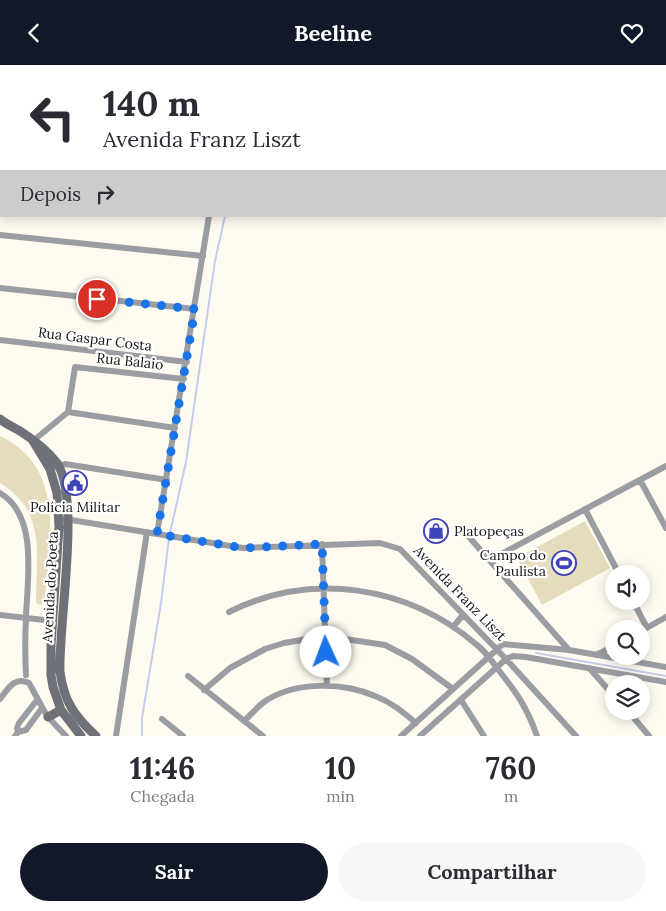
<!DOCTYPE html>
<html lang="pt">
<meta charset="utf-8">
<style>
:root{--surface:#fff;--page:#f7f7f7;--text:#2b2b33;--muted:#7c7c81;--accent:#111827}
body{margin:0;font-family:Lora,serif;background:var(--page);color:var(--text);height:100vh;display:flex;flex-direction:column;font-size:19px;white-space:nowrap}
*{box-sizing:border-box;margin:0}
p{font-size:16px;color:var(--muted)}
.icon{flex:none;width:28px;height:28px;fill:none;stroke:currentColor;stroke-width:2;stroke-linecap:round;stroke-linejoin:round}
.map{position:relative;height:671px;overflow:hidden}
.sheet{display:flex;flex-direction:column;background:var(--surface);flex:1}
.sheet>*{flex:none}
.banner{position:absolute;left:0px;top:0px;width:666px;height:152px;box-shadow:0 2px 12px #0003;background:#fff;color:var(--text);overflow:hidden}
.fabs{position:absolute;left:605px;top:500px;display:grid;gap:10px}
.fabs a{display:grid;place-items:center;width:45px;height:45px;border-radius:50%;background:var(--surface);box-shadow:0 2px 12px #0003;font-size:25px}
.pin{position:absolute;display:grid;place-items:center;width:42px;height:42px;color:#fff;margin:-21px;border:2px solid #fff;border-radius:50%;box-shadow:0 1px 5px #0007}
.me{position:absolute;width:55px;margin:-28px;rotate:358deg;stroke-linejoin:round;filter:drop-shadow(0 0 4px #0008)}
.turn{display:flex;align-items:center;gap:18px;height:105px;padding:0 20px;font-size:22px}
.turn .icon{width:65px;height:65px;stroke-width:2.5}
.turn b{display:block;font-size:35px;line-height:42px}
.then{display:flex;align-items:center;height:48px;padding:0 20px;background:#0003;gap:10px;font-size:19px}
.eta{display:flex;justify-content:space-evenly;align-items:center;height:85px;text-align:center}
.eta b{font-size:30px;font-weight:800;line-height:35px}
.action{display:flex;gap:10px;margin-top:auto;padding:10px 20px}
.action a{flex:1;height:58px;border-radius:30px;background:var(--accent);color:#fff;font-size:20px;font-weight:800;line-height:58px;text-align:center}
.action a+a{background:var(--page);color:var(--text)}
header{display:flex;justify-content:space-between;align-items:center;height:65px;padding:0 20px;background:var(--accent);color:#fff;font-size:22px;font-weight:800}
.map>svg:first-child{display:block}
.green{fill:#e5dbbd}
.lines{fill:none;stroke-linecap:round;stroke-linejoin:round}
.stream{stroke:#c3cbef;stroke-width:2}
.river{stroke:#c3cbef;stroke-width:10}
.minor{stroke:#9c9da3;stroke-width:6}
.secondary{stroke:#6f7179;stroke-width:9}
.route{stroke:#1a73e8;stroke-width:9;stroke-dasharray:0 16.2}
.labels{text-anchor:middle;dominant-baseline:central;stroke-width:4.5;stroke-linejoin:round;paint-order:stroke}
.street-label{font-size:14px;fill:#16140f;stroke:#fff}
.poi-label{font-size:14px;fill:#16140f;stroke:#fff}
</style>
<header><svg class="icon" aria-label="back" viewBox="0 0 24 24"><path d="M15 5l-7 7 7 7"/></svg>Beeline<svg class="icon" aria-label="heart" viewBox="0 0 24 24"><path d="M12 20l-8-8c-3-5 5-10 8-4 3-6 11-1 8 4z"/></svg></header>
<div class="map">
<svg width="666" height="671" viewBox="0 0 666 671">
<rect width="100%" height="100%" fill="#fffbf0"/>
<!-- green -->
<path class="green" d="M0 371C67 403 49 476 45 535L42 540 37 539 36 536C36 489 47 447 0 418Z
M585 456 610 503 542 540 517 493Z"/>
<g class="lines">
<!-- stream -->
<path class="stream" d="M254 1V0
M170 468 186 397 215 196 225 151
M536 588 666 611
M142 671V653L161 538 169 473"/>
<!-- river -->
<path class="river" d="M514 0 518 1
M665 58H666"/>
<!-- minor -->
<path class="minor" d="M0 65H1
M665 86H666
M0 170 203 191
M0 223 195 244
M0 275 187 297
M68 347 175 363
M33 376 68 347 75 302 184 314
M55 402 65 399 167 415
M640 415 666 463
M0 428C39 451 27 515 26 553 25 572 25 591 26 610
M585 444 619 509
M65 454 243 483 380 478 400 484 506 594 576 671
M461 463 569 585
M157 469 209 151
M322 479 327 621
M490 495 666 401
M633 536 647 563
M229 547C311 506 407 520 477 580 485 586 491 595 497 603 516 627 527 642 537 671
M0 550 53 556
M453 562 463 550
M641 566 666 552
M596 590 614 581
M590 604 614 631
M188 611 263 671
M204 625 230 603 265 584 284 578 325 571 385 580 412 594 453 624
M0 634C8 624 14 611 29 618L47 651 66 671
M461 635 484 671
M628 646 649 671
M162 654 183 671
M244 656C251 650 256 643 264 637 294 616 342 617 375 631 391 637 403 647 416 658
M18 667 17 663 19 658 37 635
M15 671 18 667 26 665 42 643
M116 671 147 467
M401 671 503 579 569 585 666 602
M420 671 506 594 513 591 526 592 666 617"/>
<!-- secondary -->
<path class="secondary" d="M0 354C6 359 13 362 20 366 34 375 47 385 57 398 81 434 58 560 60 607 64 636 74 651 96 671
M33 376 50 404 57 428 59 462 51 580V610L53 622 61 645 81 671
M48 652 61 645"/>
</g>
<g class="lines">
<!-- route -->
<path class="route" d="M97 234 195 244 157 469 243 483 322 479 326 587"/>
</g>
<!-- icons -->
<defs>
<symbol id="civic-ring" viewBox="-11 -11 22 22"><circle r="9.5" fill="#fff" stroke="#3f43b8" stroke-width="1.5"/><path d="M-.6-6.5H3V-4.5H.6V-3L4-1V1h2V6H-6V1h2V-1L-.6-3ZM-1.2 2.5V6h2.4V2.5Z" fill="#3f43b8"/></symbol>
<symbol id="shop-ring" viewBox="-11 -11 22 22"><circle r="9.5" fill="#fff" stroke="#3f43b8" stroke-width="1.5"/><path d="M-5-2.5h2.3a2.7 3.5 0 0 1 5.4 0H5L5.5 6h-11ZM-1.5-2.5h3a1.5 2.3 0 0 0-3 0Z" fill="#3f43b8"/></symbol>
<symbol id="stadium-ring" viewBox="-11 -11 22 22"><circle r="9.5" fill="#fff" stroke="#3f43b8" stroke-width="1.5"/><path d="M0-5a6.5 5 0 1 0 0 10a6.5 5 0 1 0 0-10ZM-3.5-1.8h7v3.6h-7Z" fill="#3f43b8"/></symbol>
</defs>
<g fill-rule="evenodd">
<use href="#civic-ring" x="61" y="404" width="28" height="28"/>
<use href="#shop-ring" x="422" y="452" width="28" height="28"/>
<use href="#stadium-ring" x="550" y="484" width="28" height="28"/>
</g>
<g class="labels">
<!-- street labels -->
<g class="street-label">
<text transform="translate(95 274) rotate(7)">Rua Gaspar Costa</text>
<text transform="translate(130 296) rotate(6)">Rua Balaio</text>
<text transform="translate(50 522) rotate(-87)">Avenida do Poeta</text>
<text transform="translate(460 528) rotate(46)">Avenida Franz Liszt</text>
</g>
<!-- poi labels -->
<g class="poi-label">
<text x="75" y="442">Polícia Militar</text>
<text x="454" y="466" text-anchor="start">Platopeças</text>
<text x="546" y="490" text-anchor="end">Campo do<tspan x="546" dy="16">Paulista</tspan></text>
</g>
</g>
</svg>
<div class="fabs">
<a><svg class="icon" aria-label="sound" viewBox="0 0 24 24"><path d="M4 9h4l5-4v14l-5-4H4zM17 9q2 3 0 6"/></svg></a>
<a><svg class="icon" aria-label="search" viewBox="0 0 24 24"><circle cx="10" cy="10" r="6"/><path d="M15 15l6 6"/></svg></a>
<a><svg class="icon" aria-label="layers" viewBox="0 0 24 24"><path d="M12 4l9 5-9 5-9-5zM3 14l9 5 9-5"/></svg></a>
</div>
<div class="pin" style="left:97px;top:234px;background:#d93025"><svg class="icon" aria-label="arrive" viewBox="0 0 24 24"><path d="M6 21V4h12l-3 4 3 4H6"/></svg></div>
<svg class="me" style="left:326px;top:587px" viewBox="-20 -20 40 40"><circle r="19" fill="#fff"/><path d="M0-13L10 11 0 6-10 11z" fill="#1a73e8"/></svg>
<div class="banner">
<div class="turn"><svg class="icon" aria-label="left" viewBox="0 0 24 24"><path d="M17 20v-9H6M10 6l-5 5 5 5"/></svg><div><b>140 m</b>Avenida Franz Liszt</div></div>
<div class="then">Depois<svg class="icon" aria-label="right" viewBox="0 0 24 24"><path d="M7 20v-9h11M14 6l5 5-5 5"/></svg></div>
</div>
</div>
<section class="sheet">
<div class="eta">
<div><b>11:46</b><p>Chegada</p></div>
<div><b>10</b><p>min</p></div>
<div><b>760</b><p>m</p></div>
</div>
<div class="action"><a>Sair</a><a>Compartilhar</a></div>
</section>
